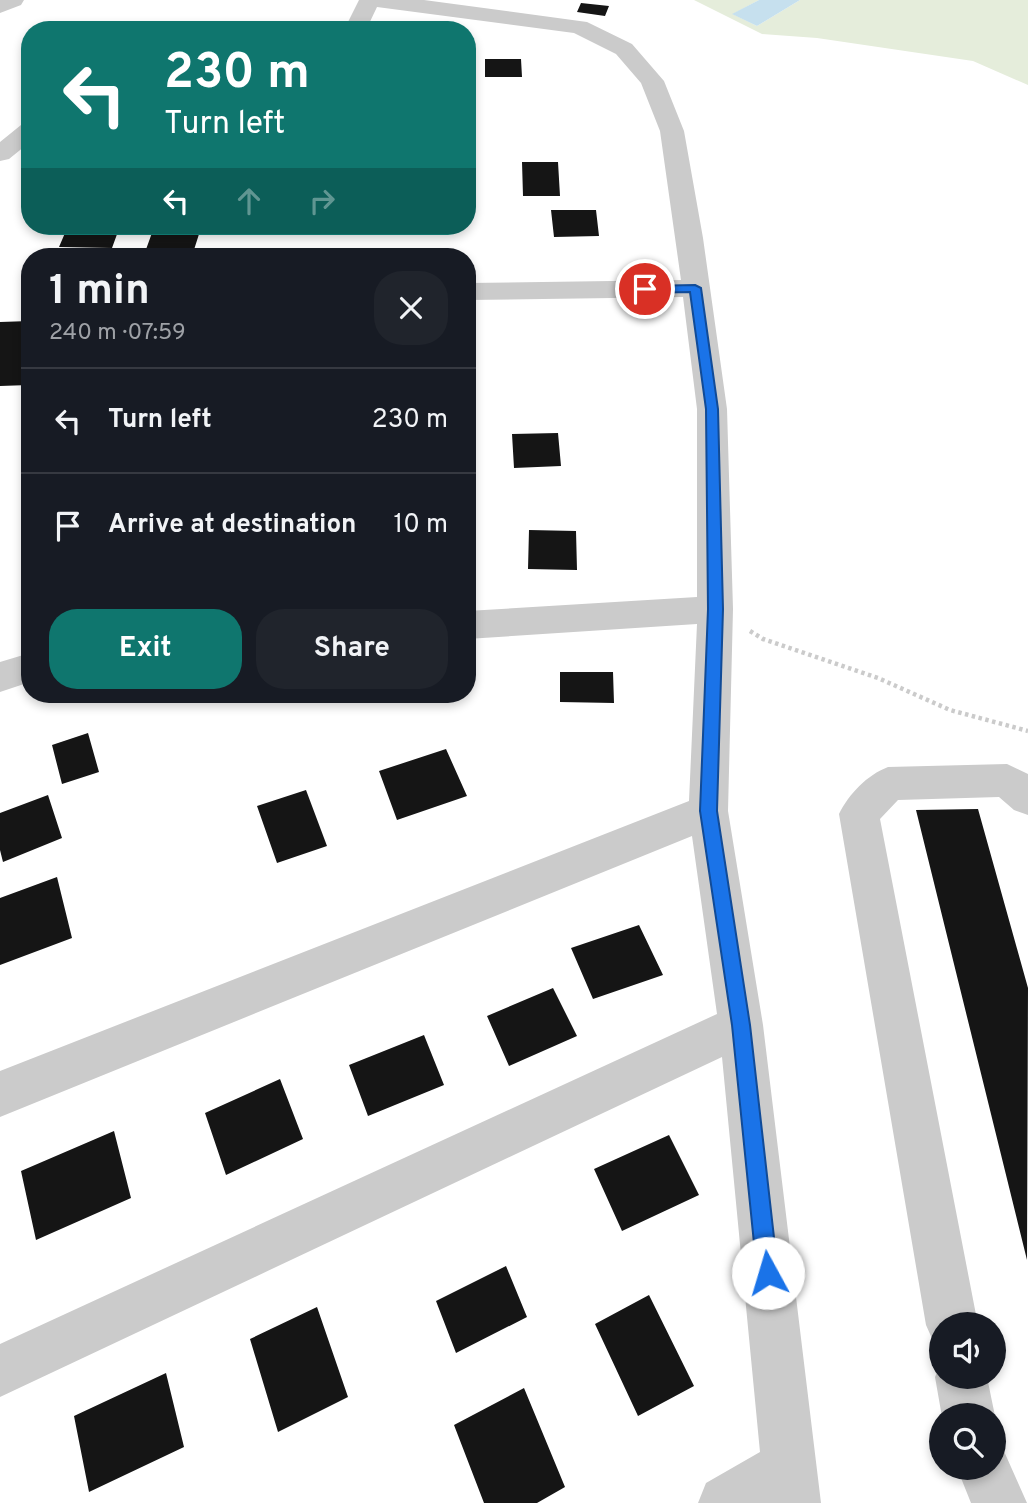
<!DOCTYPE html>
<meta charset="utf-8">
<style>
:root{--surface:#171b24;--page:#20242c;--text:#f1f3f6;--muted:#9ea1a6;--line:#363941;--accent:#0f766e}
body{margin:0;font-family:Overpass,sans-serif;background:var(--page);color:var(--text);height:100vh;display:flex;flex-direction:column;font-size:26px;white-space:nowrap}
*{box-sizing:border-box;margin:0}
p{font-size:23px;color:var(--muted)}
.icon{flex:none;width:38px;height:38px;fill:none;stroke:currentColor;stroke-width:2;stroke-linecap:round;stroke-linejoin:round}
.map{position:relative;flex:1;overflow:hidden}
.sheet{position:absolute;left:21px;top:248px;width:455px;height:455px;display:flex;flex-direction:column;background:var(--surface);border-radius:28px;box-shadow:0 4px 10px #0003}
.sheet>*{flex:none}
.top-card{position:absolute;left:21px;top:21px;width:455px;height:214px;border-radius:28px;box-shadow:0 4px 10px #0003;background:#0f766e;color:#fff;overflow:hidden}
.fabs{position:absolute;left:929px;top:1312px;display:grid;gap:14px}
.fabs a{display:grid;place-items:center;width:77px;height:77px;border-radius:50%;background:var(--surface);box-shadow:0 4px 10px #0003;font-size:35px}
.pin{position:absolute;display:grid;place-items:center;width:60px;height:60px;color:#fff;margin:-30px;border:4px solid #fff;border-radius:50%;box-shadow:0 2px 7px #0007}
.me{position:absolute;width:77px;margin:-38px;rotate:354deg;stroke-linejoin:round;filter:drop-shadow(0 0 5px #0008)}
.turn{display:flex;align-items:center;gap:24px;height:147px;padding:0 28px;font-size:32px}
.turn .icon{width:91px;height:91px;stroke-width:2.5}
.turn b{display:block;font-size:49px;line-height:60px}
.lanes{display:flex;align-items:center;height:66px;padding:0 28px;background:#0003;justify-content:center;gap:35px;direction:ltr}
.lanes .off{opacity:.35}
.round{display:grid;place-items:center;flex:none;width:74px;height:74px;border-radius:28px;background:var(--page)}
.headline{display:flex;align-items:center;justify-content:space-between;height:119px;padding:0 28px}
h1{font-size:42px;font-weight:700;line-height:52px}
.action{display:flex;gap:14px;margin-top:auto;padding:14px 28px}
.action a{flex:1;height:80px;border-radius:28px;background:var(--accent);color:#fff;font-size:28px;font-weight:700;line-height:80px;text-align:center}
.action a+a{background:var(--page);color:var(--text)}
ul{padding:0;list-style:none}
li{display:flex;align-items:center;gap:21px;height:105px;padding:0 28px;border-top:2px solid var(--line)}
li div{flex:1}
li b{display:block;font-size:26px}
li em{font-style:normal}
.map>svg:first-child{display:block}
.green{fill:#e5eddb}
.water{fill:#c6e0ee}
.building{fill:#151515}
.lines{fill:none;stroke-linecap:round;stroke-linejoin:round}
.path{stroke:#cbcbcb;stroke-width:4.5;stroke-dasharray:3.5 3.5;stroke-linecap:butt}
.minor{fill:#cbcbcb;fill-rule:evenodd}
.route{fill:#1a73e8;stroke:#114b97;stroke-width:2}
</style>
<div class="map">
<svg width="1028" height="1503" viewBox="0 0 1028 1503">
<rect width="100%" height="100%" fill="#fff"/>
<!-- green -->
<path class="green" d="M694 0H759L733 14 757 26 800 0H1028V85L973 61 817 38 762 34Z"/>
<!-- water -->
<path class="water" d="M759 0H800L757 26 732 14Z"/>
<!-- building -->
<path class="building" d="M581 3 609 6 605 16 577 12Z
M485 59H521L522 77H485Z
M522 162H558L560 196H523Z
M551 210H596L599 236 554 237Z
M68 226H120L112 248 59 247Z
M153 230 200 231 192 256 144 255Z
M30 321 29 385 0 386V322Z
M558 433 561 466 514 468 512 434Z
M529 530 576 531 577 570 528 569Z
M560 672H613L614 703 560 702Z
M88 733 99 772 62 784 52 745Z
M446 749 467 796 397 820 379 771Z
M306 790 327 846 277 863 257 806Z
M48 795 62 838 3 862 0 850V813Z
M978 809 1028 988 1027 1260 916 810Z
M57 877 72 938 0 965V898Z
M639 925 663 975 593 999 571 948Z
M553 988 577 1036 509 1066 487 1016Z
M424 1035 444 1085 368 1116 349 1065Z
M280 1079 303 1139 226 1175 205 1113Z
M114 1131 131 1198 36 1240 21 1171Z
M669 1135 699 1195 622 1231 594 1169Z
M506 1266 527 1317 456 1353 436 1301Z
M649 1295 694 1386 638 1416 595 1324Z
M317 1307 348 1397 278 1432 250 1339Z
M166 1373 184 1447 89 1492 74 1416Z
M524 1388 565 1487 537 1503H484L454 1425Z"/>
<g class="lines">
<!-- path -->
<path class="path" d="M750 631 763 639 878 678 950 710 1028 731"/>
<!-- minor -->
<path class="minor" d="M0 0H24L21 5 0 13Z
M359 0H424L587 22 632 44 664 81 684 131 703 238 727 409 733 609 728 811 763 1025 821 1503H698L706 1483 760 1452 722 1057 0 1397V1344L717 1014 692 836 0 1117V1071L689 801 697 624 467 639V611L697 597V409L683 297 467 300V283L681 280 660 131 641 83 616 54 574 33 377 7 366 30H344Z
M242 23 298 25 301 30H231L234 25Z
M30 123V142L9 159 0 161V142L21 125Z
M30 653V682L0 692V662Z
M1007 764 1028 774V815L1014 810 999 797 898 800 880 819 978 1325H942V1346L934 1343 926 1325 839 814C849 794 867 775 888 767Z
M942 1361V1377H987L995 1416 994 1418V1416L942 1417 935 1377Z
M994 1445 1003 1449 1027 1503H971L957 1468H994Z"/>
</g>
<!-- route -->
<path class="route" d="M695 285 701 288 718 409 723 609 717 811 750 1025 778 1273 775 1281 768 1284 760 1281 757 1273 732 1025 700 811 708 609 706 409 690 292 645 293 639 289 645 286Z"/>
</svg>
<div class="fabs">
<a><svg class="icon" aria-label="sound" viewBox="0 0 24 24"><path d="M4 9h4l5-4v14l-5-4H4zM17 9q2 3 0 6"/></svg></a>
<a><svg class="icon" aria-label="search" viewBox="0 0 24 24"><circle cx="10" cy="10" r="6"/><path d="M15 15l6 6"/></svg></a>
</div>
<div class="pin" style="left:645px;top:289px;background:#d93025"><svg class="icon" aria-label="arrive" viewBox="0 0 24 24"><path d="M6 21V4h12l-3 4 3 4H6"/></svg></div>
<svg class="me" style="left:768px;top:1273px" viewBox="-20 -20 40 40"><circle r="19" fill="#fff"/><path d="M0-13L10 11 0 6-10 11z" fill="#1a73e8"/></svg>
<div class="top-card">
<div class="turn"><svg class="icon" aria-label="left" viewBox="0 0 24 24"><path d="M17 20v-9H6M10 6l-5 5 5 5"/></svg><div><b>230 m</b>Turn left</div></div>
<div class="lanes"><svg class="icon" aria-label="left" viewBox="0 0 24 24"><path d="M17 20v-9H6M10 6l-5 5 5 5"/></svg><svg class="icon off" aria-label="ahead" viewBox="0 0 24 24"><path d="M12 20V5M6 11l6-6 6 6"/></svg><svg class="icon off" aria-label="right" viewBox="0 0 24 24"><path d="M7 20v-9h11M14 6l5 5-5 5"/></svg></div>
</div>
<section class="sheet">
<div class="headline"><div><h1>1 min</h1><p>240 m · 07:59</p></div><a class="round"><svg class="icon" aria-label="close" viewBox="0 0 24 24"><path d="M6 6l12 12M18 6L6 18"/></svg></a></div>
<ul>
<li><svg class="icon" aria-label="left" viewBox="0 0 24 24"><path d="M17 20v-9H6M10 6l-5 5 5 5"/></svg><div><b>Turn left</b></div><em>230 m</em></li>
<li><svg class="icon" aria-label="arrive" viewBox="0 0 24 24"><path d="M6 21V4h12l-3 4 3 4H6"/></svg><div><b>Arrive at destination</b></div><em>10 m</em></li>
</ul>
<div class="action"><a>Exit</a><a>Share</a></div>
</section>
</div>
